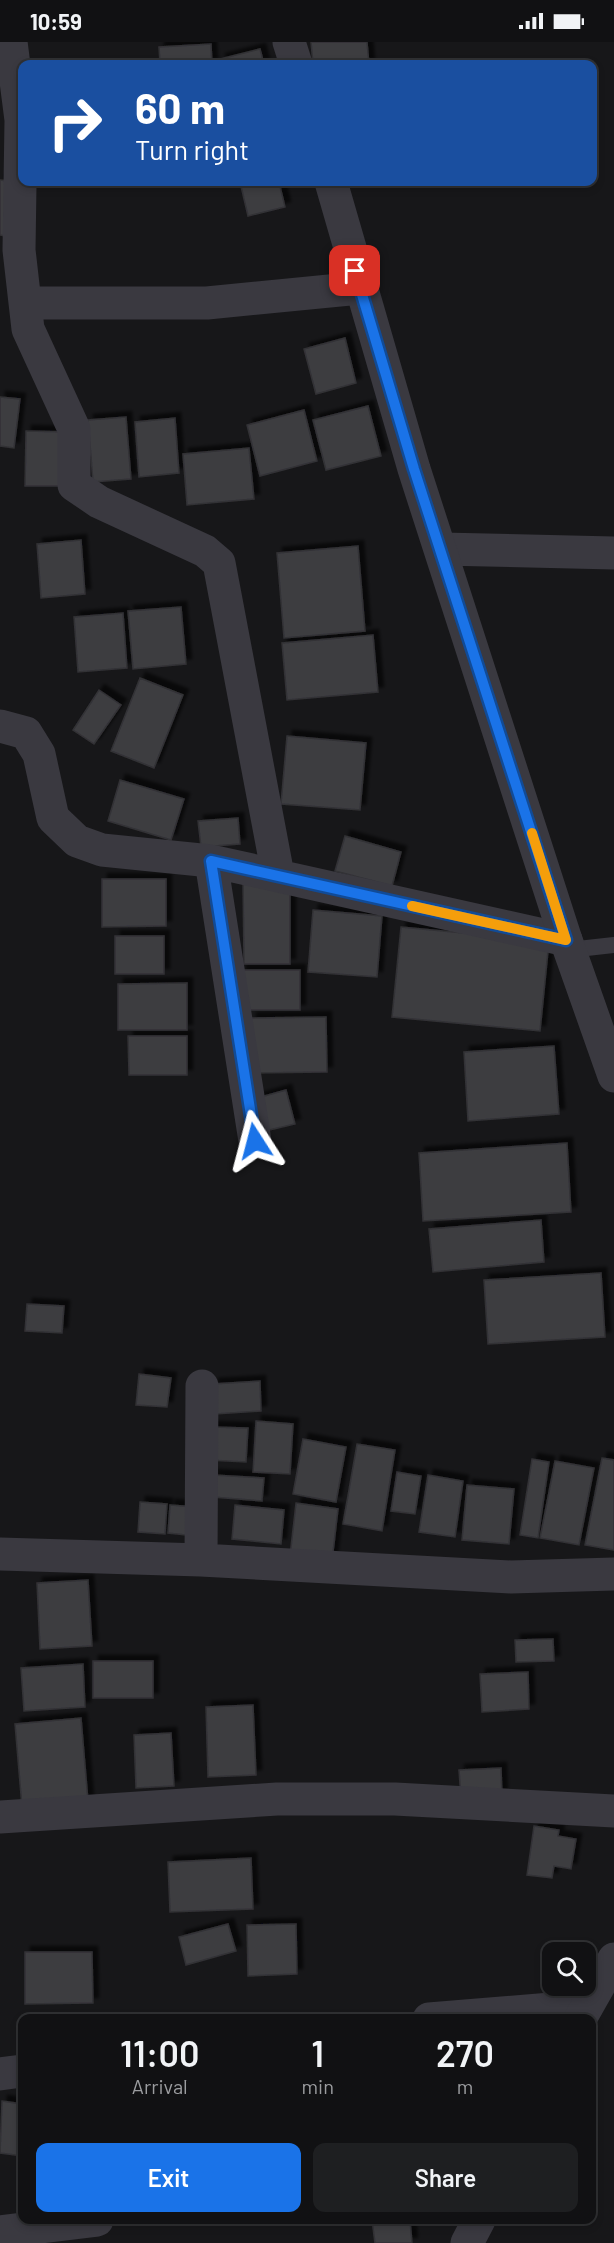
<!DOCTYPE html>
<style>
:root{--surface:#111113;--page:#1e1f21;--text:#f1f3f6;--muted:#9c9da0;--line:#303133;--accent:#1a73e8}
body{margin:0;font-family:Barlow,sans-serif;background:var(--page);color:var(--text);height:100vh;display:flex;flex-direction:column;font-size:22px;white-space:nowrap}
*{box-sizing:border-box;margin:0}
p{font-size:20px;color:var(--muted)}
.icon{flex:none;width:33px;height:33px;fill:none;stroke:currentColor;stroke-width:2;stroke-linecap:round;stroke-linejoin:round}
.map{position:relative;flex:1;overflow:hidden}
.sheet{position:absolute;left:18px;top:1972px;width:578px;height:210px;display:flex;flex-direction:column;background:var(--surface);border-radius:12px;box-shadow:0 3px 9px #0003,0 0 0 2px var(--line)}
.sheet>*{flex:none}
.hud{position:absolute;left:18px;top:18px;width:579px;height:126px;border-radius:12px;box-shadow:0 3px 9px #0003,0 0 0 2px var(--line);background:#1a4fa0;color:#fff;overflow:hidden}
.controls{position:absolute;left:542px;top:1900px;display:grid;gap:12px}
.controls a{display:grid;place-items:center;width:54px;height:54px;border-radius:12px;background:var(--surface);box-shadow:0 3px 9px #0003,0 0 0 2px var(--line);font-size:30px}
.pin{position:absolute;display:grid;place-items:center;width:51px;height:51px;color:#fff;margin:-26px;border-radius:12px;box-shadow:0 3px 9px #0006}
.me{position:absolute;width:66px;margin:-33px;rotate:351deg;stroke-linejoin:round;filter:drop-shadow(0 0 4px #0008)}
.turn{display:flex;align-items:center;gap:21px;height:126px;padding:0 18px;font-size:27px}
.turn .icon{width:78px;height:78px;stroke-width:2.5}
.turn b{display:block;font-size:42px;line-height:51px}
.eta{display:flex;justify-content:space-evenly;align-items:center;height:102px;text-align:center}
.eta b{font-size:36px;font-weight:600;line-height:42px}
.primary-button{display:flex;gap:12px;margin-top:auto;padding:12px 18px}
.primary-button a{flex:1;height:69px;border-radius:12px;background:var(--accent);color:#fff;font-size:24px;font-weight:600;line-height:69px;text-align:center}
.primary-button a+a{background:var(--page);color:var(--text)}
.status{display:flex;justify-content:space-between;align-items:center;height:42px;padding:0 30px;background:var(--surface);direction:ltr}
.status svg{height:16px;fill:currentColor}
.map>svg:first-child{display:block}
.building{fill:#3c3c41;stroke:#323135;stroke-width:1.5;filter:url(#shadow)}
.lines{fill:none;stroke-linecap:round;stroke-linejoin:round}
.service{stroke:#3a3940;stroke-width:16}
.minor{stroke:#3a3940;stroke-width:33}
.tertiary{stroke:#3a3940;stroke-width:33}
.route-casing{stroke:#114b97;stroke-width:15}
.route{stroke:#1a73e8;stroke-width:10}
.slow{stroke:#f59e0b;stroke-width:10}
</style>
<div class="status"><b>10:59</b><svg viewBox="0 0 49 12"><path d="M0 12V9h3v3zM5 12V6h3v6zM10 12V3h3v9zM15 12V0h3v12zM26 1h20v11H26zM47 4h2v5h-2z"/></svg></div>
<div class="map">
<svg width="614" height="2201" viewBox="0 0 614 2201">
<defs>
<filter id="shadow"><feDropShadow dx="5.5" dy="-5.5" stdDeviation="1.5" flood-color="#0009"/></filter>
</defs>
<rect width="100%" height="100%" fill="#171719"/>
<!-- building -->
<path class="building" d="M311 0H367L369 22H313Z
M211 2 212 22H160L159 5Z
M260 7 264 22H222L220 17Z
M0 138 17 140 10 195 0 193Z
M240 140H279L285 165 248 174Z
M345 296 356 341 316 352 304 307Z
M0 355 20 357 14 406 0 404Z
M368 364 381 414 326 428 313 378Z
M304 368 317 419 260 434 247 383Z
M126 375 131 437 93 440 88 378Z
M175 376 179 431 139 435 135 380Z
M26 389 69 390 67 444H25Z
M249 406 254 457 187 463 183 412Z
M81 498 85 552 41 556 37 502Z
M358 504 365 589 284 596 277 511Z
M181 565 186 622 133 627 128 569Z
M123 571 127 626 78 630 74 575Z
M373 593 378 650 287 658 282 601Z
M140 636 183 653 154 726 111 709Z
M99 648 121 663 94 702 73 688Z
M287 694 366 701 360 768 281 762Z
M120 738 184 757 171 798 108 779Z
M238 776 240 802 201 805 198 779Z
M345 794 401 810 392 844 335 829Z
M102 837H166V884L102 885Z
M243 840H290V922H244Z
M313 868 382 874 377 935 308 930Z
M401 885 549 899 540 989 392 975Z
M115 894H164V932H115Z
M241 928H300V968H241Z
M187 941V988H118V942Z
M326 975 327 1030 252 1031 251 976Z
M128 994H187V1033H129Z
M554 1004 559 1072 468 1079 464 1010Z
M286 1048 295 1082 265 1089 257 1056Z
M567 1101 571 1170 423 1179 419 1111Z
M541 1178 544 1220 433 1230 429 1187Z
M601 1231 605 1295 488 1302 484 1238Z
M27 1262 64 1264 62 1291 25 1289Z
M139 1332 171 1336 167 1365 136 1363Z
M260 1339 261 1369 215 1372 213 1342Z
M256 1379 293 1382 290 1432 253 1430Z
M210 1385 248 1386 246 1420 208 1418Z
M303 1397 346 1405 336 1460 293 1452Z
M357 1402 395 1408 382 1489 343 1482Z
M602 1416 614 1418V1508L585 1503Z
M532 1417 549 1420 538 1496 520 1493Z
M555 1419 594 1426 579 1503 540 1496Z
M397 1430 421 1434 415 1472 391 1469Z
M213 1433 264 1436 262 1459 212 1455Z
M428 1433 463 1439 455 1495 419 1490Z
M467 1443 514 1447 509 1502 462 1498Z
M140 1460 167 1462 165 1492 138 1490Z
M296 1461 338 1467 332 1519 290 1514Z
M170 1463 197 1465 195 1494 168 1491Z
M235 1463 284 1468 281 1502 232 1497Z
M88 1538 92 1604 40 1607 37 1541Z
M553 1597 554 1619 516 1620 515 1598Z
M93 1619H153V1656H93Z
M83 1622 85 1665 24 1669 21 1626Z
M528 1630 529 1667 482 1670 480 1632Z
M253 1663 256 1733 208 1735 206 1665Z
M81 1676 88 1759 22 1765 15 1682Z
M171 1691 174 1744 136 1746 134 1693Z
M501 1726 502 1754 461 1757 459 1728Z
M534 1784 559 1788 558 1794 576 1797 571 1827 554 1824 552 1836 527 1833Z
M251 1816 253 1867 170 1870 168 1820Z
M228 1882 236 1909 186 1923 179 1895Z
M296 1882 297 1932 248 1934 247 1883Z
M25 1910H92L93 1961 25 1962Z
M2 2059 22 2062V2114L0 2111Z
M372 2178H410L412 2201H375Z"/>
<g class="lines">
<!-- service -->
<path class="service" d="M569 908 614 903"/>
<!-- minor -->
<path class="minor" d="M11 0 21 78 19 208 28 287 74 387V443L99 460 205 509 219 521 278 833
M25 261H207L360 246
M441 507 614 511
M0 684 26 691 39 712 53 776 77 799 102 808 211 819 566 898
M211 819 255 1099
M0 1512 201 1518 511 1535 614 1532
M201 1518 202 1344
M0 1775 277 1757H395L614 1769
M429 1977 587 1964
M0 2032 22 2029
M0 2190 97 2178"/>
<!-- tertiary -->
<path class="tertiary" d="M289 0 296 22
M331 140 414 427 566 898 614 1034
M580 1977 614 1917
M467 2201 479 2178"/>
</g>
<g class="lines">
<defs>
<path id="route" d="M255 1099 211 819 566 898 414 427 355 229"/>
</defs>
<!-- route casing -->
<use href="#route" class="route-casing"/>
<!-- route -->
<use href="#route" class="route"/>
<!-- slow -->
<path class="slow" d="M412 864 566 898 532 791"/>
</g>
</svg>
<div class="controls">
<a><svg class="icon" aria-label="search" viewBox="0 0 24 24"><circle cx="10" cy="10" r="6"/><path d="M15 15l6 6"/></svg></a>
</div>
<div class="pin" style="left:355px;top:229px;background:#d93025"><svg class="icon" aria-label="arrive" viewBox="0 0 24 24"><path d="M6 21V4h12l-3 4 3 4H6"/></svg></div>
<svg class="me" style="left:255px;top:1099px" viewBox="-20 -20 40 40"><path d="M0-17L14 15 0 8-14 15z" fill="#1a73e8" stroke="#fff" stroke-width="4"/></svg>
<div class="hud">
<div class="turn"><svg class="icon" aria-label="right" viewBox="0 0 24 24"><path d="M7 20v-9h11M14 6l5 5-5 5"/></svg><div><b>60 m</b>Turn right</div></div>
</div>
<section class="sheet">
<div class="eta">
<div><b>11:00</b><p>Arrival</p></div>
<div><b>1</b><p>min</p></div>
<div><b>270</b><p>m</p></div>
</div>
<div class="primary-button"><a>Exit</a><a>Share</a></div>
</section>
</div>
